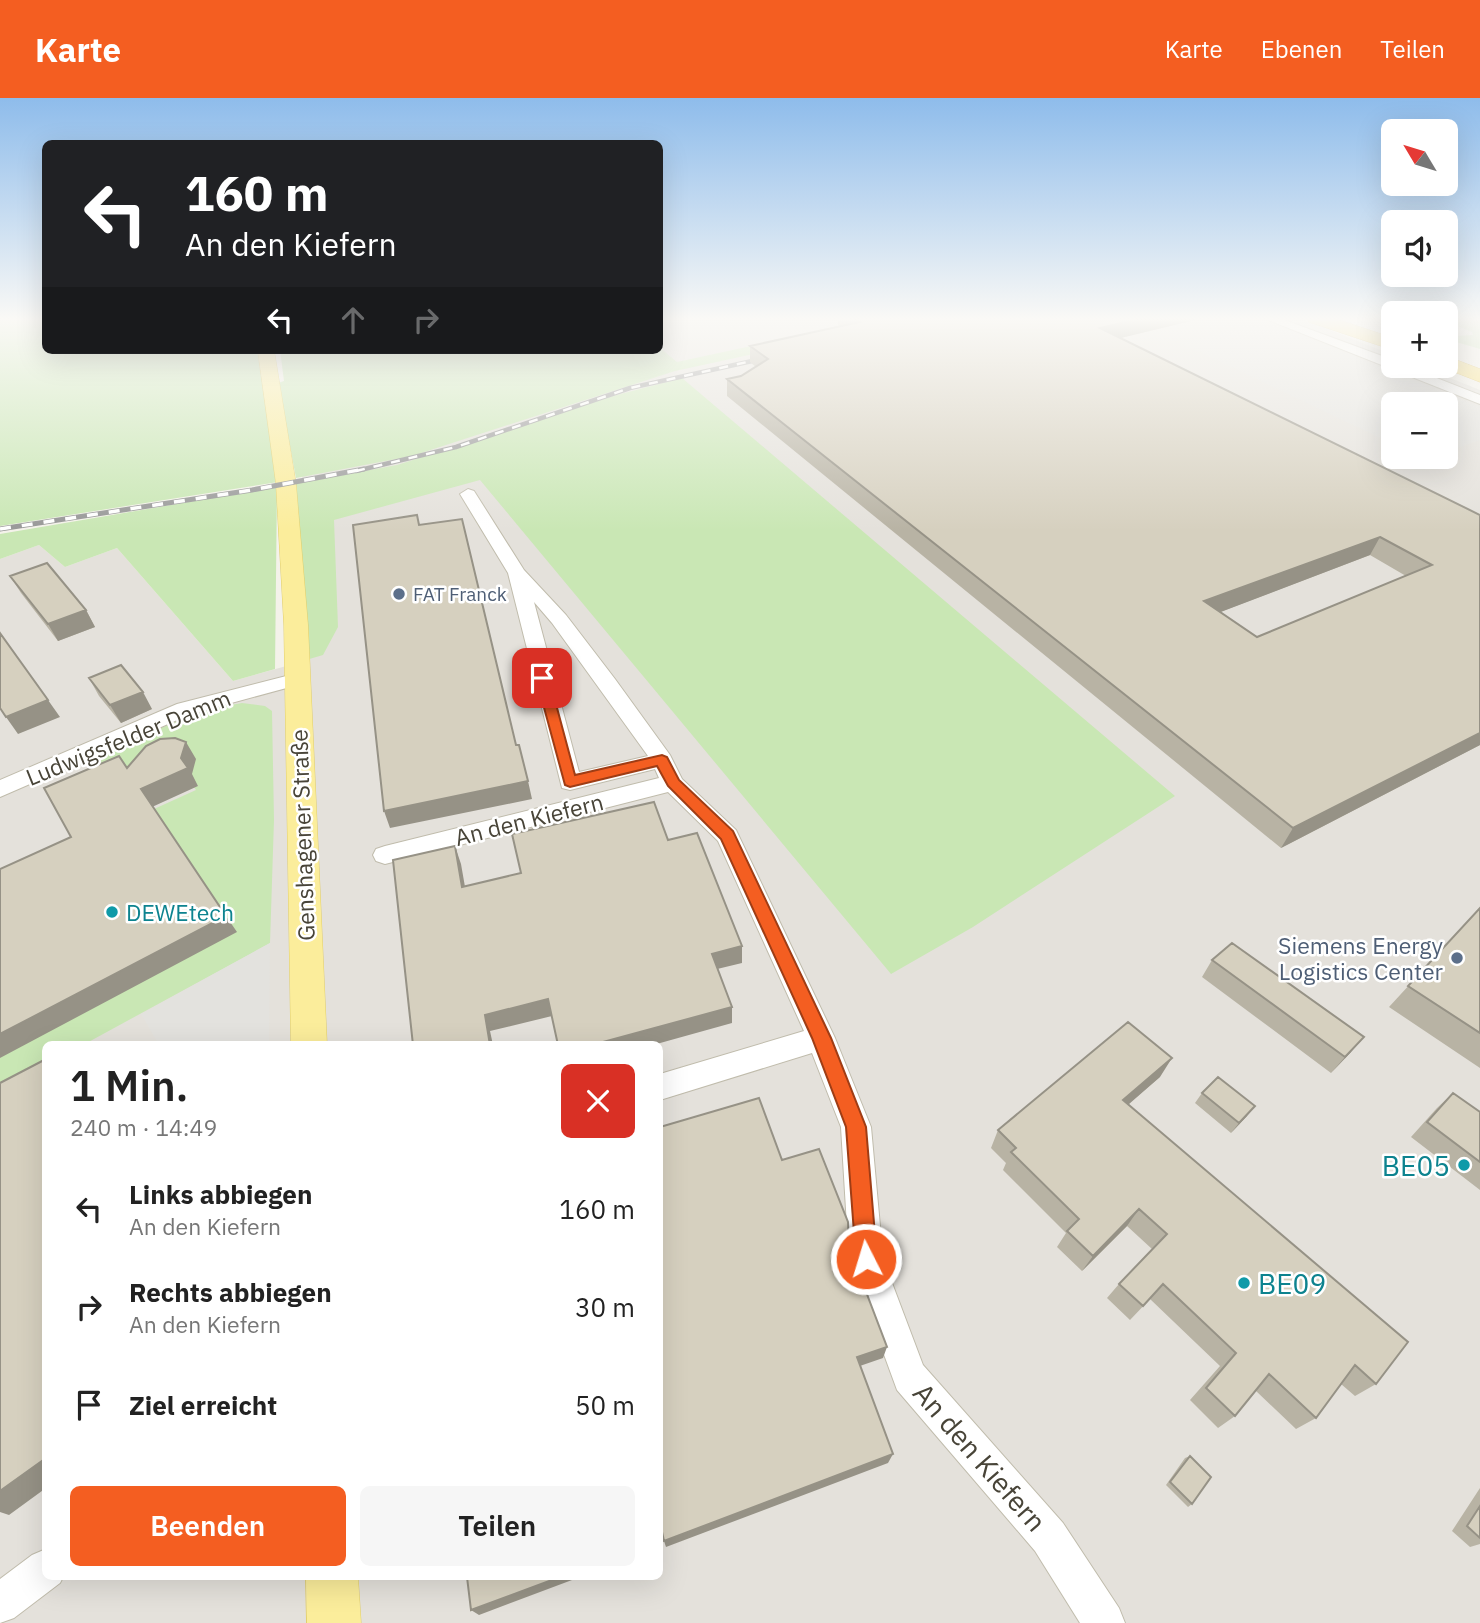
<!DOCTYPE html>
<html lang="de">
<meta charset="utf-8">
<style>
:root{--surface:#fff;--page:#f6f6f6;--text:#222;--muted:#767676;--accent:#f45e21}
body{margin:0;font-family:"IBM Plex Sans",sans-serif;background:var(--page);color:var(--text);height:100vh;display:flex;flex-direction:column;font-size:26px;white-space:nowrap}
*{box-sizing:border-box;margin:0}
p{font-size:23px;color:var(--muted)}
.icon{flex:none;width:38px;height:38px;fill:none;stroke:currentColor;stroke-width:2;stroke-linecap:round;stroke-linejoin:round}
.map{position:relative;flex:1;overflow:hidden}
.side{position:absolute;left:42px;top:943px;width:621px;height:539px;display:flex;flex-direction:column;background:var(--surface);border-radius:10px;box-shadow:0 7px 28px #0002}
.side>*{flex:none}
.top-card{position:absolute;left:42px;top:42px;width:621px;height:214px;border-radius:10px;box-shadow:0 7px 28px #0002;background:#202124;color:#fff;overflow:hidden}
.needle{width:46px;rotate:308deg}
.buttons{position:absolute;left:1381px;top:21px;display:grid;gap:14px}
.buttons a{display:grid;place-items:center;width:77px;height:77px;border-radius:10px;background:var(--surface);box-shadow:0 7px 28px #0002;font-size:35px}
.pin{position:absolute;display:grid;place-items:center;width:60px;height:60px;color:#fff;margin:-30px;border-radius:14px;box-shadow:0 4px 10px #0006}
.me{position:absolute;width:77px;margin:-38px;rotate:355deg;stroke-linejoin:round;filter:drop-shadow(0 0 5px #0008)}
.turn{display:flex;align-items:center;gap:24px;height:147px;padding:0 28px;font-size:32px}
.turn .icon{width:91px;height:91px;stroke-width:2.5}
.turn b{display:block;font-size:49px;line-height:60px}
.lanes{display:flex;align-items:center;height:66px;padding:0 28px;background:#0003;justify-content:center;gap:35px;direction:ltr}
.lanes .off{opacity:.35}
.round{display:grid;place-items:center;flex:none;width:74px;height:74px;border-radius:10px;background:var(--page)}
.headline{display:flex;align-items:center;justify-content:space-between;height:119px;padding:0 28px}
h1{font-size:42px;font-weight:600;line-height:52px}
.primary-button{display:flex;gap:14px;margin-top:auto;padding:14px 28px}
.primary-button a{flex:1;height:80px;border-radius:10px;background:var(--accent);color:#fff;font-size:28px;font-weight:600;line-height:80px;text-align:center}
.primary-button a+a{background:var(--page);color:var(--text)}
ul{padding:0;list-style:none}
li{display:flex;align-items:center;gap:21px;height:98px;padding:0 28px}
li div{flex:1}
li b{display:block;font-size:26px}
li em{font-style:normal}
header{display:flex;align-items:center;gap:42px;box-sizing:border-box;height:98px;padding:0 35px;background:var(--accent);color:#fff}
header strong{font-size:33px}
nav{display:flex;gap:38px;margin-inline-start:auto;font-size:24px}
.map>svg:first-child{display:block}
.industrial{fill:#e4e1db;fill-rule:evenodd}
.green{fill:#c9e7b4}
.parking{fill:#e3e2de}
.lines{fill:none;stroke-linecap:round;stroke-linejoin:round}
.minor-casing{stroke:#c0bcac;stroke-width:2}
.major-casing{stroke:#e1ce6b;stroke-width:1}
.highway-casing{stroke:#d9b63e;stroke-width:1}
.minor{fill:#fff;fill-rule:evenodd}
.major{fill:#fbed9b;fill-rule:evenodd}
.highway{fill:#fadf6f;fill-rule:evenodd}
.rail-far1-casing{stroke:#989898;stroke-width:4.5}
.rail-casing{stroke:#989898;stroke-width:5}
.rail-far1{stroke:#fff;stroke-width:2.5;stroke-dasharray:9;stroke-linecap:butt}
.rail{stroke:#fff;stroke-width:3.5;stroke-dasharray:11;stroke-linecap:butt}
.wall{fill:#b8b3a4;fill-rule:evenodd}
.shaded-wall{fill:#969286}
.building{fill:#d6d0bf;stroke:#969286;stroke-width:2;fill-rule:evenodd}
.route{fill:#f45e21;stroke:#9f3d15;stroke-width:2}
.service-dot{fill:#5c6f8a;stroke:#fff;stroke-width:2.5}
.culture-dot{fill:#0f9aa8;stroke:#fff;stroke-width:2.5}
.labels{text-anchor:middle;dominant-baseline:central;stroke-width:5;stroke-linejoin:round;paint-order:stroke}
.far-service-label{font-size:19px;fill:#4e5e75;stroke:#fff;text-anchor:start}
.street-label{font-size:23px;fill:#484438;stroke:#fff}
.culture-label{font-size:23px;fill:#0d838f;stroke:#fff;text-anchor:start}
.service-label{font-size:23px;fill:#4e5e75;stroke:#fff;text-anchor:end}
.near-culture-label{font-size:28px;fill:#0d838f;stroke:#fff;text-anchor:end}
.near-street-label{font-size:28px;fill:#484438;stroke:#fff}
</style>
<header>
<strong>Karte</strong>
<nav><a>Karte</a><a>Ebenen</a><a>Teilen</a></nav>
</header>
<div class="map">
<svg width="1480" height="1525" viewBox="0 0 1480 1525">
<rect width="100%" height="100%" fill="#f4f2ea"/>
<!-- industrial -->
<path class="industrial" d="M660 220H1299L1393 257V268H1420L1480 292V1525H349L347 1479H660V947H325L297 252H660ZM1393 306H1446V359H1393Z
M39 447 65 469 117 450 233 583 290 567 299 947H46V1479H312L313 1525H0V461Z"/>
<!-- green -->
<path class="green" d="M0 220H45L46 252H257L278 384 0 428Z
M1447 220H1480V251L1446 241V234L1456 238 1473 237 1472 234 1450 225Z
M846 236 675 273 412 358 296 380 278 285 284 283 280 252 660 250 677 264 788 240Z
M682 280 1175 698 973 829 891 876 480 382 334 422 338 529 323 557 306 562 294 386 397 367 613 298Z
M277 389 275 571 233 583 117 450 65 469 39 447 0 461V436Z
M242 605 265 608 272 613 274 722 270 845 83 947H46L45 967 0 991V960L154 711 196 692 194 689 198 688 189 675 185 657 136 666 103 680 92 662C139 640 190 613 242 605Z"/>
<!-- parking -->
<path class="parking" d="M1265 223 1480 309V342L1446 354V306H1393V346L1181 245Z
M270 845 269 947H159L141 916Z"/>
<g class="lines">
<defs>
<path id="minor" d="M1263 220H1279L1393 262V268H1406L1480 297V306Z
M468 391 474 393 524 472 566 517 615 581 670 657 682 681 736 732 835 940 871 1029 883 1161 923 1267 1063 1425 1119 1510 1125 1525H1080L1035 1453 897 1292 849 1161 841 1029 812 955 660 1002V976L804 933 718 743 668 694 385 766 376 763 373 757 376 751 385 748 659 680 655 671 570 692 562 690 508 475 460 396ZM534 504 552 525 648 658 579 674Z
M298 575 305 577 308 581 305 585 191 616 0 699V682L177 606Z
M46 1451V1479H63L60 1485 14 1520 0 1525V1481L32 1457Z"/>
<path id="major" d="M258 252H274L296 386 308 527 327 947H291L284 527 276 386Z
M306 1479H358L361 1525H307Z"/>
<path id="highway" d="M1307 220H1333L1393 240V252L1309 224Z
M1446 258 1480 271V284L1439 268H1446Z"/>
</defs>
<!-- minor casing -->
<use href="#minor" class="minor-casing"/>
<!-- major casing -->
<use href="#major" class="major-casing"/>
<!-- highway casing -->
<use href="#highway" class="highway-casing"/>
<!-- minor -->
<use href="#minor" class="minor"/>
<!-- major -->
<use href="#major" class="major"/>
<!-- highway -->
<use href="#highway" class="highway"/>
<defs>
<path id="rail-far1" d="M356 373 456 349 630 290 770 259"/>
<path id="rail" d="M0 431 252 392 364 371"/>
</defs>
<!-- rail-far1 casing -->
<use href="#rail-far1" class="rail-far1-casing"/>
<!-- rail casing -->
<use href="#rail" class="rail-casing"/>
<!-- rail-far1 -->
<use href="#rail-far1" class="rail-far1"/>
<!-- rail -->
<use href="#rail" class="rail"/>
</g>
<!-- wall -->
<path class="wall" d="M838 220H1203L1120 240 1480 417V647L1281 750 727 298V281L741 278 756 269 750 264V248L840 228 838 227ZM1370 457 1406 478 1257 539 1220 514Z
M10 478 86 512 95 529 58 543 21 495Z
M89 580 152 611 121 625 99 598Z
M1480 810V970L1389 909Z
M1212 862 1351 954 1331 975 1202 879Z
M1160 979 1128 1006 1376 1286 1355 1298 1341 1286 1316 1320 1296 1331 1256 1293 1235 1318 1218 1330 1190 1302 1220 1268 1150 1201 1130 1222 1107 1200 1119 1186 1152 1151 1127 1128 1082 1173 1057 1149 1066 1135 1003 1072 1006 1065 991 1050 998 1032Z
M1202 995 1247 1018 1231 1035 1195 1005Z
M1453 995 1480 1014V1092L1411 1039 1437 1010Z
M1190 1358 1192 1406 1188 1409 1166 1387 1185 1360Z
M1480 1390V1446L1470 1449 1452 1433Z"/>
<!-- shaded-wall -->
<path class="shaded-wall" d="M1143 220H1203L1096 246 1100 230Z
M1380 439 1370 457 1197 523 1204 503Z
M86 512 95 529 58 543 48 526Z
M143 594 152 611 121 625 110 607Z
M48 602 60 619 18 636 6 619Z
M1480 635V647L1281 750 1293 730Z
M186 644 196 661 192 676 198 688 152 709 141 691 181 660Z
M528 683 532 701 390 730 384 713Z
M455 748 461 766 468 806 462 789Z
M226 818 237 834 0 960V936Z
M742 848V865L713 872 712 856Z
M548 901 552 918 490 933 493 947H490L485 917Z
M732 909V925L653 947H592Z
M1364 939 1351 954 1331 975 1345 959Z
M1172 960 1160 979 1113 1020 1123 1002Z
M1255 1008 1247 1018 1231 1035 1239 1025Z
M1139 1111 1127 1128 1082 1173 1093 1158Z
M887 1249 883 1260 854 1270 857 1259Z
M893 1356 888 1365 666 1449 664 1443Z
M46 1360V1390L9 1417 0 1414V1393Z
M560 1479H580L479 1517 471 1512Z"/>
<!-- building -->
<path class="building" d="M852 220H1143L1100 230 1480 417V635L1293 730 727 281 741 278 768 261 750 248 860 224ZM1380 439 1432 467 1257 539 1204 503Z
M417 417 419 427 462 421 516 647H519L528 683 384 713 353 427Z
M47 465 86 512 48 526 10 478Z
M0 535 48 602 6 619 0 610Z
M121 567 143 594 110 607 89 580Z
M175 640 186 644 181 660 188 670 141 691 226 818 0 936V771L71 739 44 690 119 658 127 670 146 648 160 641Z
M654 704 668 742 697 735 742 848 712 856 732 909 592 947H558L548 901 485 917 490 947H413L393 762 455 748 462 789 521 775 512 736Z
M1480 810V935L1408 888Z
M1232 845 1364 939 1345 959 1212 862Z
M1128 924 1172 960 1123 1002 1408 1244 1376 1286 1355 1267 1316 1320 1269 1276 1235 1318 1206 1290 1236 1255 1163 1186 1143 1208 1119 1186 1167 1136 1139 1111 1093 1158 1067 1133 1079 1121 1011 1054 1016 1050 998 1032Z
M46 961V1360L0 1393V985Z
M1218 979 1255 1008 1239 1025 1202 995Z
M1453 995 1480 1014V1064L1427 1024Z
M759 1000 782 1062 819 1051 848 1124 849 1149 887 1249 857 1259 893 1356 664 1443 660 1425V1029Z
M1190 1358 1211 1379 1192 1406 1170 1384Z
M1480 1408V1440L1467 1428Z
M467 1479H560L471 1512Z"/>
<!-- sky -->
<linearGradient id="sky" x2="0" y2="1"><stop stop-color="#8ebceb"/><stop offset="0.51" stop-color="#faf9f6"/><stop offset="1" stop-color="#faf9f6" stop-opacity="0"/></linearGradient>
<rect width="1480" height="433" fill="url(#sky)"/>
<!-- route -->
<path class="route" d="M542 576 549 580 575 677 662 657 667 659 679 682 733 733 831 940 866 1029 877 1161 874 1169 866 1172 859 1169 856 1161 846 1029 812 940 721 741 668 688 657 668 570 689 565 687 536 580Z"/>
<!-- markers -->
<g class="service-dot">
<circle cx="399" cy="496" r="7"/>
<circle cx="1457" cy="860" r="7"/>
</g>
<g class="culture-dot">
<circle cx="112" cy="814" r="7"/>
<circle cx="1464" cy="1067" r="7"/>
<circle cx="1244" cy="1185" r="7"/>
</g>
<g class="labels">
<!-- far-service labels -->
<g class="far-service-label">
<text x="413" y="496">FAT Franck</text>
</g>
<!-- street labels -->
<g class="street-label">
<text transform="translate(128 639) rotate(-22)">Ludwigsfelder Damm</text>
<text transform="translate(529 721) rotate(-14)">An den Kiefern</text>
<text transform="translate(302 737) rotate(-92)">Genshagener Straße</text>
</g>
<!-- culture labels -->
<g class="culture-label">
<text x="126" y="814">DEWEtech</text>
</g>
<!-- service labels -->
<g class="service-label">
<text x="1443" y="847">Siemens Energy<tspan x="1443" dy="26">Logistics Center</tspan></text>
</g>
<!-- near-culture labels -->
<g class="near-culture-label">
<text x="1450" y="1067">BE05</text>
<text x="1258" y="1185" text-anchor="start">BE09</text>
</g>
<!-- near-street labels -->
<g class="near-street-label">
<text transform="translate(980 1359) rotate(49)">An den Kiefern</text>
</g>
</g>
</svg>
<div class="buttons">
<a><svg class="needle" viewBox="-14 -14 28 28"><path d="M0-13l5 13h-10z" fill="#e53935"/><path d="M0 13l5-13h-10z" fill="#767676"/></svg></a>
<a><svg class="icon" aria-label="sound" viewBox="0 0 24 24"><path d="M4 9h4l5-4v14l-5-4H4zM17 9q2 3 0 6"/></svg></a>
<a>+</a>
<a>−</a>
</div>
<div class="pin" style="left:542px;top:580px;background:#d93025"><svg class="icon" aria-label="arrive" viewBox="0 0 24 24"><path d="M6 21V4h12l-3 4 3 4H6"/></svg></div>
<svg class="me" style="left:866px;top:1161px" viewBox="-20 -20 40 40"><circle r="17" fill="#f45e21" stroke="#fff" stroke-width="3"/><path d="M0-11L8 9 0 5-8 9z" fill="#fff"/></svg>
<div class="top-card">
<div class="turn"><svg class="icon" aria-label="left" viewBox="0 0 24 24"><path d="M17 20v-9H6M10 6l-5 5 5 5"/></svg><div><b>160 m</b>An den Kiefern</div></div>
<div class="lanes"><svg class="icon" aria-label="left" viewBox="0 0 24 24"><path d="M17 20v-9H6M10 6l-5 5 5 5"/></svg><svg class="icon off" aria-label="ahead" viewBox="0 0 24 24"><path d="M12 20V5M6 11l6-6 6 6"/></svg><svg class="icon off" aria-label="right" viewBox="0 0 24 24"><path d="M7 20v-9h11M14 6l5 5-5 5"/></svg></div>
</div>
<section class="side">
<div class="headline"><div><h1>1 Min.</h1><p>240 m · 14:49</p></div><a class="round" style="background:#d93025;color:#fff"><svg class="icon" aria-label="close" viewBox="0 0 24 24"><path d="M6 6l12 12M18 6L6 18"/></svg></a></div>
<ul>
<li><svg class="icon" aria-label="left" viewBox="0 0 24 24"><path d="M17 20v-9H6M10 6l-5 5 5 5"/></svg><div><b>Links abbiegen</b><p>An den Kiefern</p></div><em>160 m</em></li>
<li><svg class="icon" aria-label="right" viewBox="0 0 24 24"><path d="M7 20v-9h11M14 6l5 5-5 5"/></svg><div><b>Rechts abbiegen</b><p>An den Kiefern</p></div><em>30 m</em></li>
<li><svg class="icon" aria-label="arrive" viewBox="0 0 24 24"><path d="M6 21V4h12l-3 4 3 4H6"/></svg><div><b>Ziel erreicht</b></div><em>50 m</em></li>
</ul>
<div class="primary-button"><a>Beenden</a><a>Teilen</a></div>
</section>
</div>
